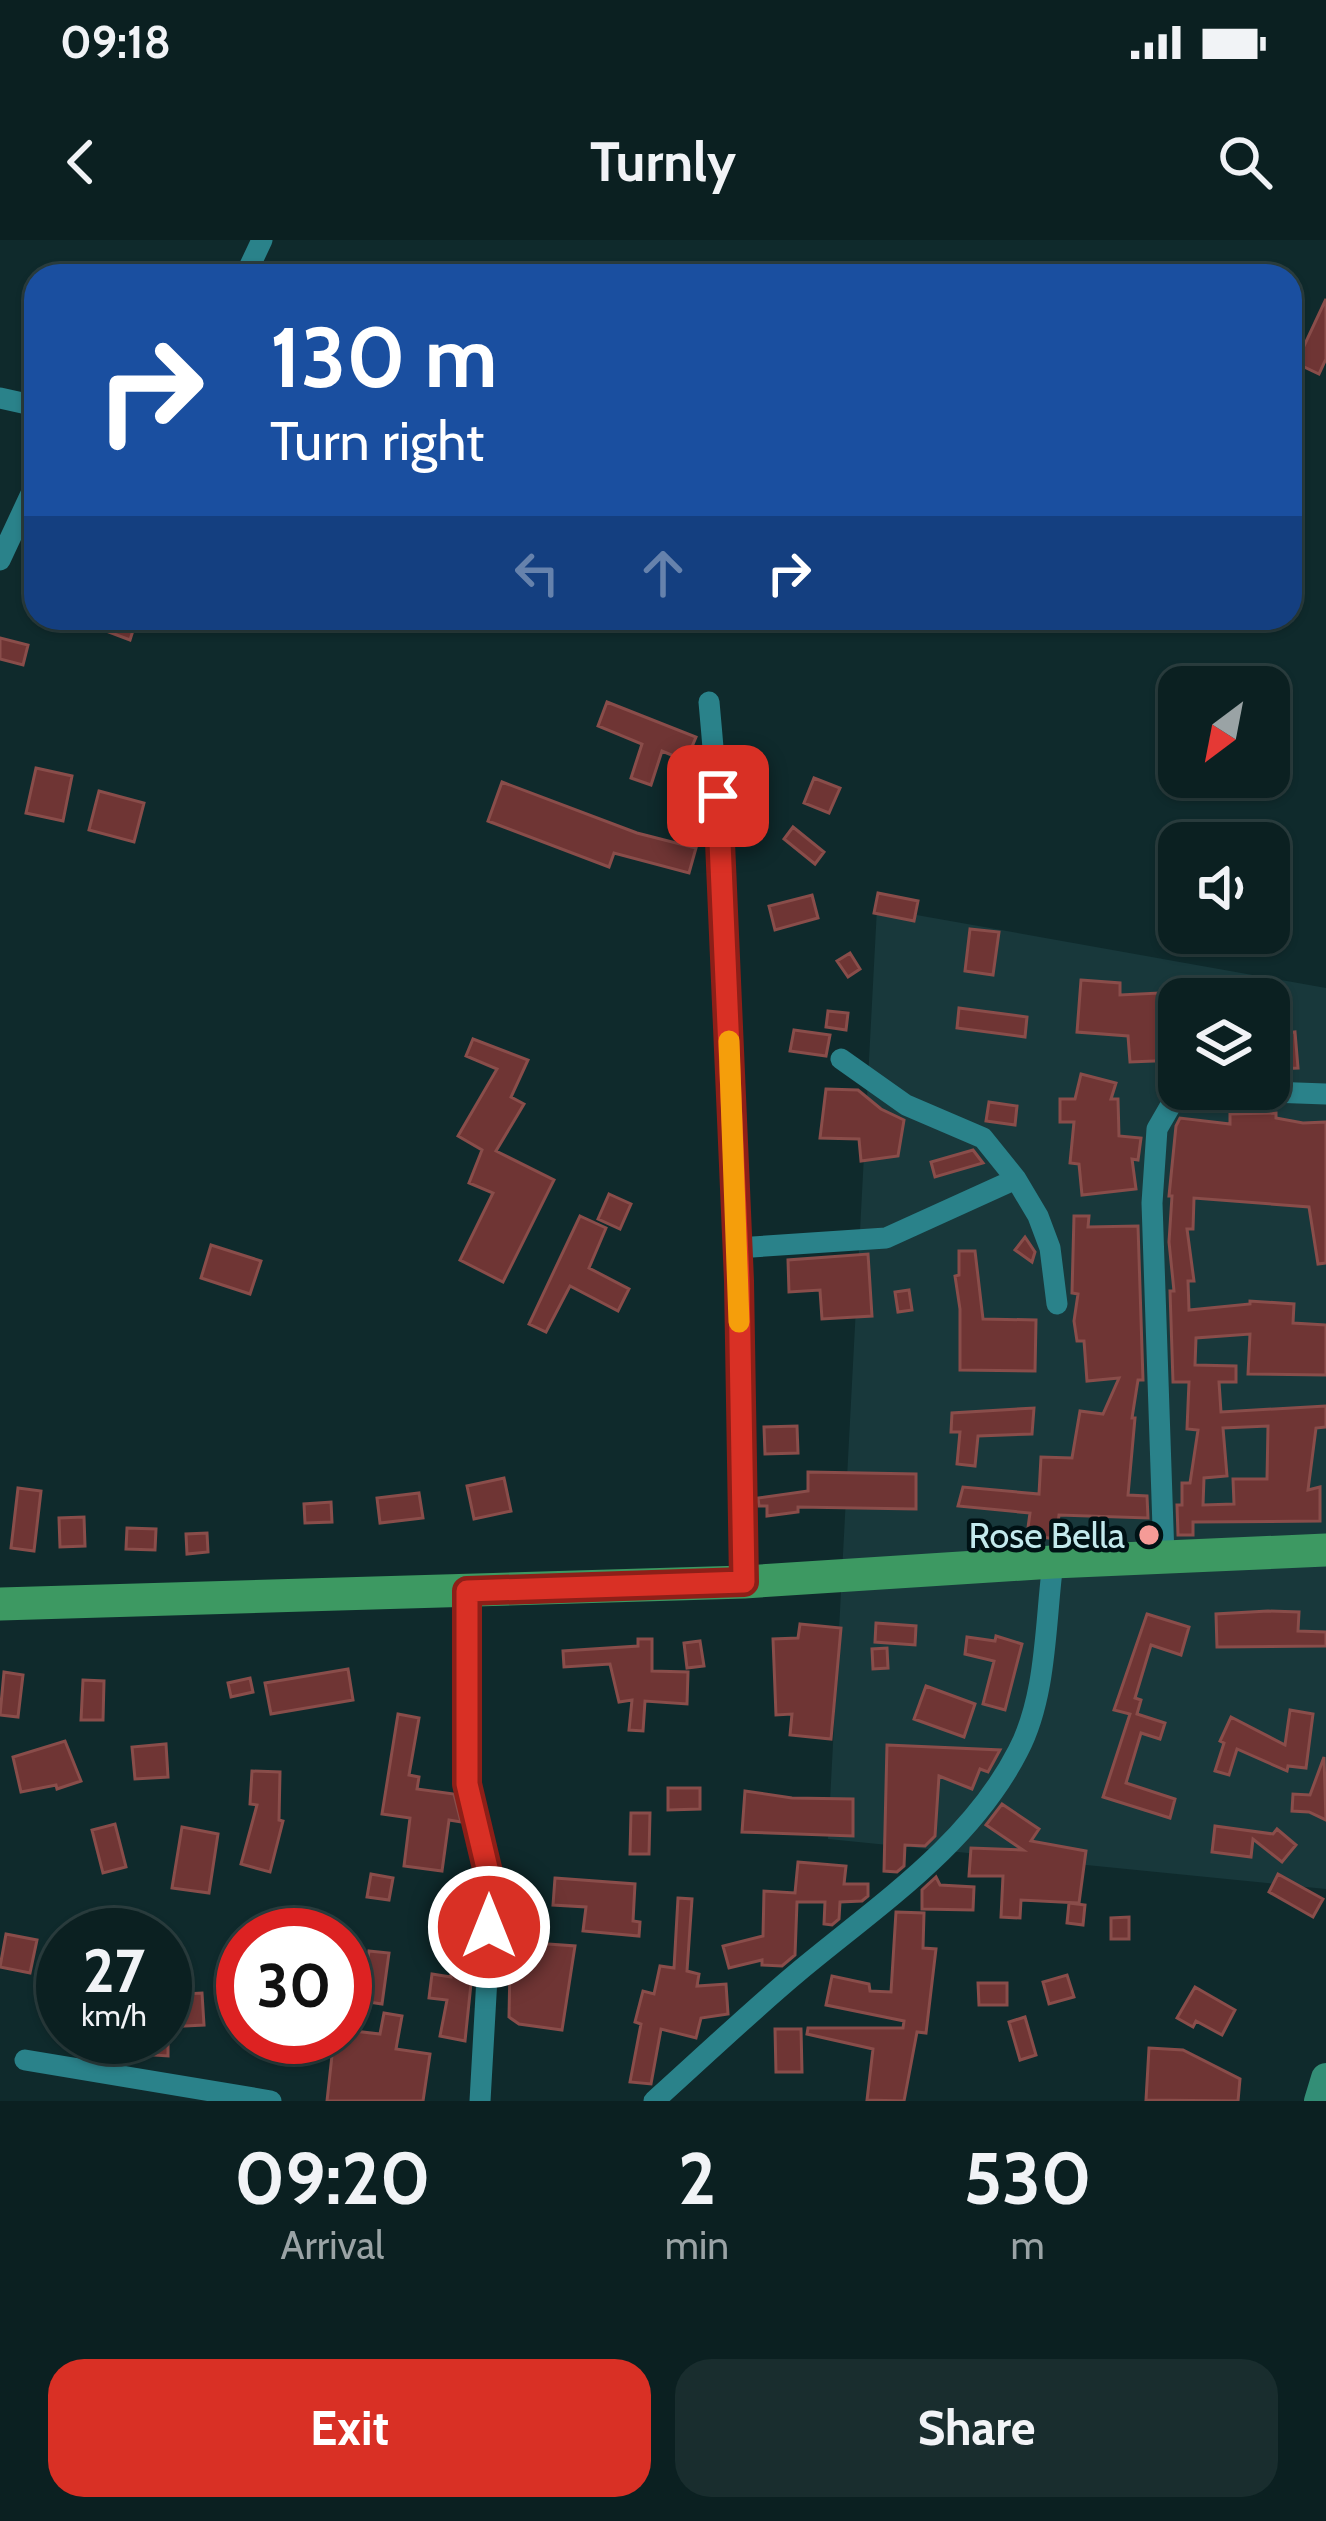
<!DOCTYPE html>
<style>
:root{--surface:#0b2021;--page:#192d2e;--text:#f1f3f6;--muted:#9aa3a5;--line:#2b3e3f;--accent:#d93025}
body{margin:0;font-family:Cabin,sans-serif;background:var(--page);color:var(--text);height:100vh;display:flex;flex-direction:column;font-size:45px;white-space:nowrap}
*{box-sizing:border-box;margin:0}
p{font-size:39px;color:var(--muted)}
.icon{flex:none;width:66px;height:66px;fill:none;stroke:currentColor;stroke-width:2;stroke-linecap:round;stroke-linejoin:round}
.map{position:relative;height:1861px;overflow:hidden}
.sheet{display:flex;flex-direction:column;background:var(--surface);flex:1}
.sheet>*{flex:none}
.top-card{position:absolute;left:24px;top:24px;width:1278px;height:366px;border-radius:36px;box-shadow:0 3px 9px #0004,0 0 0 3px var(--line);background:#1a4fa0;color:#fff;overflow:hidden}
.needle{width:78px;rotate:212deg}
.tools{position:absolute;left:1158px;top:426px;display:grid;gap:24px}
.tools a{display:grid;place-items:center;width:132px;height:132px;border-radius:24px;background:var(--surface);box-shadow:0 3px 9px #0004,0 0 0 3px var(--line);font-size:60px}
.speed{position:absolute;left:36px;top:1668px;display:flex;gap:24px;font-size:60px;font-weight:700;text-align:center}
.speed>*{display:grid;place-content:center;width:156px;height:156px;border-radius:50%;background:var(--surface);box-shadow:0 3px 9px #0004,0 0 0 3px var(--line);line-height:1}
.speed small{font-size:30px;font-weight:400}
.speed .limit{border:18px solid #d22;background:#fff;color:#111}
.pin{position:absolute;display:grid;place-items:center;width:102px;height:102px;color:#fff;margin:-51px;border-radius:24px;box-shadow:0 6px 18px #0006}
.me{position:absolute;width:132px;margin:-66px;rotate:0deg;stroke-linejoin:round;filter:drop-shadow(0 0 9px #0008)}
.turn{display:flex;align-items:center;gap:42px;height:252px;padding:0 48px;font-size:54px}
.turn .icon{width:156px;height:156px;stroke-width:2.5}
.turn b{display:block;font-size:84px;line-height:102px}
.lanes{display:flex;align-items:center;height:114px;padding:0 48px;background:#0003;justify-content:center;gap:60px;direction:ltr}
.lanes .off{opacity:.35}
.eta{display:flex;justify-content:space-evenly;align-items:center;height:204px;text-align:center}
.eta b{font-size:72px;font-weight:700;line-height:84px}
.button{display:flex;gap:24px;margin-top:auto;padding:24px 48px}
.button a{flex:1;height:138px;border-radius:36px;background:var(--accent);color:#fff;font-size:48px;font-weight:700;line-height:138px;text-align:center}
.button a+a{background:var(--page);color:var(--text)}
.status{display:flex;justify-content:space-between;align-items:center;height:84px;padding:0 60px;background:var(--surface);direction:ltr}
.status svg{height:33px;fill:currentColor}
header{display:flex;justify-content:space-between;align-items:center;height:156px;padding:0 48px;background:var(--surface);font-size:54px;font-weight:700}
.map>svg:first-child{display:block}
.built{fill:#18383b;fill-rule:evenodd}
.building{fill:#6f3534;stroke:#894d4a;stroke-width:3;fill-rule:evenodd}
.lines{fill:none;stroke-linecap:round;stroke-linejoin:round}
.street{stroke:#2a828a;stroke-width:21}
.secondary{stroke:#338e76;stroke-width:30}
.primary{stroke:#3d9962;stroke-width:33}
.route-casing{stroke:#8d1f18;stroke-width:30}
.route{stroke:#d93025;stroke-width:21}
.slow{stroke:#f59e0b;stroke-width:21}
.poi-dot{fill:#f59b97;stroke:#001215;stroke-width:4.5}
.labels{text-anchor:middle;dominant-baseline:central;stroke-width:9;stroke-linejoin:round;paint-order:stroke}
.poi-label{font-size:36px;fill:#c3eaed;stroke:#001215;text-anchor:end}
</style>
<div class="status"><b>09:18</b><svg viewBox="0 0 49 12"><path d="M0 12V9h3v3zM5 12V6h3v6zM10 12V3h3v9zM15 12V0h3v12zM26 1h20v11H26zM47 4h2v5h-2z"/></svg></div>
<header><svg class="icon" aria-label="back" viewBox="0 0 24 24"><path d="M15 5l-7 7 7 7"/></svg>Turnly<svg class="icon" aria-label="search" viewBox="0 0 24 24"><circle cx="10" cy="10" r="6"/><path d="M15 15l6 6"/></svg></header>
<div class="map">
<svg width="1326" height="1861" viewBox="0 0 1326 1861">
<rect width="100%" height="100%" fill="#0f2a2c"/>
<!-- built -->
<path class="built" d="M877 668 1326 748V1649L828 1599ZM1179 759H1269V849H1179Z"/>
<!-- building -->
<path class="building" d="M1326 59V119L1319 134 1296 123Z
M72 378H126L136 381 130 400Z
M0 398 28 405 23 425 0 419Z
M607 462 696 497 686 521 662 511 651 545 631 538 642 504 598 486Z
M36 528 72 536 63 581 26 573Z
M814 538 840 548 829 573 804 563Z
M502 542 637 593 696 608 689 633 614 613 609 627 488 581Z
M99 551 144 563 134 602 89 590Z
M793 587 824 612 815 624 784 599Z
M878 653 918 661 914 681 874 673Z
M812 655 818 678 775 690 769 666Z
M970 689 999 692 993 735 965 731Z
M850 713 860 729 848 737 837 721Z
M1081 740 1120 743V755L1179 752V820L1130 822 1128 796 1077 792Z
M1269 749 1286 750 1285 793 1295 792 1298 828 1269 829Z
M959 768 1027 777 1025 797 957 788Z
M828 771 848 773 846 790 826 787Z
M794 790 830 795 826 816 790 811Z
M473 799 528 820 511 857 524 864 496 911 554 940 503 1042 460 1020 493 953 469 943 482 910 458 896 497 829 466 816Z
M1081 834 1116 843 1111 859H1118L1119 896 1141 898 1138 920 1132 919 1136 949 1082 955 1079 924 1070 923 1074 882H1060V859H1075Z
M826 849 858 850 881 869 904 880 898 916 861 921 859 899 820 898Z
M989 862 1017 866 1015 885 986 881Z
M1276 873V878L1303 883 1326 882V1023L1318 1024 1309 967 1194 958 1193 989H1187L1194 1041H1188L1189 1070 1250 1064V1061L1294 1064 1293 1083 1326 1085V1135L1248 1134 1250 1094 1196 1098 1195 1125 1236 1126V1142H1219L1221 1172 1326 1166V1187L1316 1188 1308 1250 1320 1247V1281L1193 1282V1295H1178L1177 1265H1182V1243H1190L1198 1190 1187 1189 1189 1142H1173L1170 1051H1174L1169 1002 1172 956H1169L1176 886 1180 878 1230 884V874ZM1268 1186 1267 1239H1233L1234 1264 1203 1265 1204 1238 1227 1236 1223 1188Z
M973 910 983 923 935 937 931 922Z
M609 954 631 964 620 989 598 979Z
M580 976 606 988 589 1028 629 1049 618 1071 570 1046 546 1092 529 1084Z
M1074 976H1089L1088 987 1138 986 1143 1140H1138L1132 1178H1135L1128 1255 1147 1256 1148 1278 1059 1275 1056 1299 1027 1295 1030 1273 958 1266 963 1247 1039 1254 1041 1217 1072 1218 1080 1171 1103 1174 1119 1138 1087 1141 1084 1101H1077L1074 1081 1078 1054 1072 1053Z
M1025 997 1035 1012 1032 1022 1015 1010Z
M211 1005 261 1021 250 1054 201 1038Z
M959 1011H975L983 1079 1036 1080 1035 1131 960 1130V1069L955 1036 959 1035Z
M868 1014 872 1076 822 1079 820 1050 789 1052 788 1020Z
M909 1050 912 1070 898 1072 895 1052Z
M1034 1168 1032 1194 978 1196 975 1226 957 1224 960 1192H951L952 1173Z
M797 1186 798 1213 765 1214 764 1187Z
M808 1232 916 1234V1269L798 1267V1272L767 1276V1266H759L758 1258 808 1251Z
M504 1238 511 1271 474 1279 467 1246Z
M18 1248 41 1251 34 1311 11 1308Z
M419 1253 423 1278 380 1283 377 1258Z
M331 1262 332 1282 305 1283 304 1264Z
M84 1277 85 1306 60 1307 59 1278Z
M127 1288 156 1289 155 1310 126 1309Z
M207 1293 208 1312 187 1314 186 1294Z
M1268 1371 1299 1372 1298 1391 1326 1392V1406L1217 1407 1216 1374Z
M1147 1374 1189 1387 1181 1415 1151 1405 1135 1458 1141 1460 1137 1474 1165 1483 1160 1499 1141 1493 1126 1543 1175 1559 1170 1578 1103 1557 1130 1474 1114 1470Z
M876 1383 916 1386 915 1405 875 1402Z
M800 1384 841 1388 831 1499 790 1495 792 1474 776 1475 773 1399 798 1398Z
M996 1396 1022 1404 1005 1470 983 1464 994 1421 965 1414 967 1397 995 1401Z
M638 1399H652V1431L688 1432 687 1464 645 1461 643 1491 629 1490 632 1460 619 1462 610 1424 564 1427 563 1411 638 1406Z
M700 1401 704 1426 687 1428 684 1403Z
M887 1408 888 1428 873 1429 872 1409Z
M348 1429 353 1460 271 1474 265 1443Z
M4 1432 23 1435 18 1477 0 1475Z
M250 1438 253 1452 231 1457 228 1443Z
M83 1440 104 1441 103 1480H81Z
M926 1446 975 1464 964 1497 914 1479Z
M1290 1470 1313 1474 1306 1528 1288 1526 1287 1531 1237 1509 1229 1535 1215 1531 1224 1503 1220 1501 1231 1477 1285 1505Z
M398 1474 419 1478 409 1535 419 1537 417 1549 454 1554 461 1582 449 1580 442 1631 404 1626 410 1578 382 1574Z
M65 1501 81 1541 57 1549 56 1545 21 1552 13 1517Z
M166 1504 168 1537 135 1539 132 1507Z
M887 1505 1000 1510 988 1532 980 1529 972 1549 939 1536 935 1596 925 1606 905 1605 904 1626 897 1632 884 1631Z
M1324 1517 1326 1580 1309 1572 1292 1571 1293 1554 1310 1555Z
M252 1531 280 1532 279 1580 283 1581 270 1632 241 1624 257 1565 250 1564Z
M668 1548H700V1569L668 1570Z
M745 1551 792 1558 853 1559V1596L742 1592Z
M1002 1564 1039 1589 1031 1601 1086 1611 1079 1663 1021 1660 1020 1678 1001 1677 1003 1636H969L971 1608 1023 1610 986 1585Z
M631 1573H650L649 1614H630Z
M115 1584 126 1627 103 1633 92 1590Z
M1215 1586 1273 1594 1277 1589 1296 1605 1282 1622 1253 1599 1251 1617 1212 1612Z
M182 1587 218 1594 209 1653 172 1648Z
M798 1622 846 1626 844 1644H868V1656L862 1661 840 1662 839 1679 832 1685 824 1684 825 1662H797L795 1715 782 1726 762 1725V1720L729 1728 723 1706 763 1696 764 1651 795 1653Z
M371 1634 393 1638 389 1660 367 1657Z
M1278 1634 1323 1659 1313 1677 1269 1652Z
M936 1637 940 1645 974 1647 973 1670 922 1669V1650Z
M555 1638 635 1644 633 1681 640 1682 639 1696 583 1691 586 1667 553 1665Z
M464 1650 477 1652 474 1695 457 1692Z
M678 1658 692 1659 687 1731 699 1734 697 1746 726 1744 728 1774 701 1778 696 1798 661 1789 651 1844 630 1842 641 1784 635 1782 643 1751 654 1754 660 1726 674 1728Z
M1069 1663 1085 1665 1083 1685 1067 1683Z
M896 1672 924 1673 923 1708 936 1709 926 1793 917 1792 904 1861 867 1860 873 1809 807 1794 808 1788H903L904 1781 826 1765 832 1736 869 1744 870 1751 891 1752Z
M1129 1677V1699H1111V1678Z
M6 1694 37 1700 30 1733 0 1727Z
M534 1703 575 1706 562 1790 519 1784 509 1777 510 1725Z
M369 1711 389 1713 382 1764 362 1761Z
M48 1730 63 1731V1776L44 1774Z
M451 1731 472 1734 465 1801 440 1796 447 1760 429 1758 432 1734 451 1737Z
M1067 1735 1074 1757 1049 1764 1043 1742Z
M978 1743H1007V1765H979Z
M1195 1747 1235 1770 1222 1795 1196 1781 1193 1787 1177 1778Z
M202 1753 204 1785 165 1787V1755Z
M384 1773 402 1776 396 1809 430 1814 423 1861H327L334 1797H345V1790L380 1794Z
M1025 1777 1036 1815 1020 1820 1009 1782Z
M775 1789H801L802 1832H776Z
M141 1797H168V1816L140 1814Z
M1149 1808 1183 1810 1240 1839 1238 1861 1146 1860Z"/>
<g class="lines">
<!-- street -->
<path class="street" d="M245 36 262 0
M0 158 36 166
M0 320 36 243
M709 462C736 754 739 1049 744 1342
M841 819 906 865 983 898 1016 939 1038 976 1050 1008 1057 1064
M737 1008 886 998 1016 939
M1164 1317 1152 963 1157 889 1172 863 1193 849 1326 854
M467 1351V1544L492 1649 480 1861
M25 1820 271 1861
M654 1861C702 1818 749 1773 798 1732 877 1666 970 1605 1018 1511 1047 1456 1045 1383 1053 1322"/>
<!-- secondary -->
<path class="secondary" d="M1319 1861 1326 1838"/>
<!-- primary -->
<path class="primary" d="M0 1364 744 1342 1053 1322 1326 1310"/>
</g>
<g class="lines">
<defs>
<path id="route" d="M489 1687 492 1649 467 1544V1351L744 1342 739 1041 718 556"/>
</defs>
<!-- route casing -->
<use href="#route" class="route-casing"/>
<!-- route -->
<use href="#route" class="route"/>
<!-- slow -->
<path class="slow" d="M729 801 739 1082"/>
</g>
<!-- markers -->
<circle class="poi-dot" cx="1149" cy="1295" r="12"/>
<g class="labels">
<!-- poi labels -->
<g class="poi-label">
<text x="1125" y="1295">Rose Bella</text>
</g>
</g>
</svg>
<div class="tools">
<a><svg class="needle" viewBox="-14 -14 28 28"><path d="M0-13l5 13h-10z" fill="#e53935"/><path d="M0 13l5-13h-10z" fill="#9aa3a5"/></svg></a>
<a><svg class="icon" aria-label="sound" viewBox="0 0 24 24"><path d="M4 9h4l5-4v14l-5-4H4zM17 9q2 3 0 6"/></svg></a>
<a><svg class="icon" aria-label="layers" viewBox="0 0 24 24"><path d="M12 4l9 5-9 5-9-5zM3 14l9 5 9-5"/></svg></a>
</div>
<div class="speed"><div>27<small>km/h</small></div><div class="limit">30</div></div>
<div class="pin" style="left:718px;top:556px;background:#d93025"><svg class="icon" aria-label="arrive" viewBox="0 0 24 24"><path d="M6 21V4h12l-3 4 3 4H6"/></svg></div>
<svg class="me" style="left:489px;top:1687px" viewBox="-20 -20 40 40"><circle r="17" fill="#d93025" stroke="#fff" stroke-width="3"/><path d="M0-11L8 9 0 5-8 9z" fill="#fff"/></svg>
<div class="top-card">
<div class="turn"><svg class="icon" aria-label="right" viewBox="0 0 24 24"><path d="M7 20v-9h11M14 6l5 5-5 5"/></svg><div><b>130 m</b>Turn right</div></div>
<div class="lanes"><svg class="icon off" aria-label="left" viewBox="0 0 24 24"><path d="M17 20v-9H6M10 6l-5 5 5 5"/></svg><svg class="icon off" aria-label="ahead" viewBox="0 0 24 24"><path d="M12 20V5M6 11l6-6 6 6"/></svg><svg class="icon" aria-label="right" viewBox="0 0 24 24"><path d="M7 20v-9h11M14 6l5 5-5 5"/></svg></div>
</div>
</div>
<section class="sheet">
<div class="eta">
<div><b>09:20</b><p>Arrival</p></div>
<div><b>2</b><p>min</p></div>
<div><b>530</b><p>m</p></div>
</div>
<div class="button"><a>Exit</a><a>Share</a></div>
</section>
